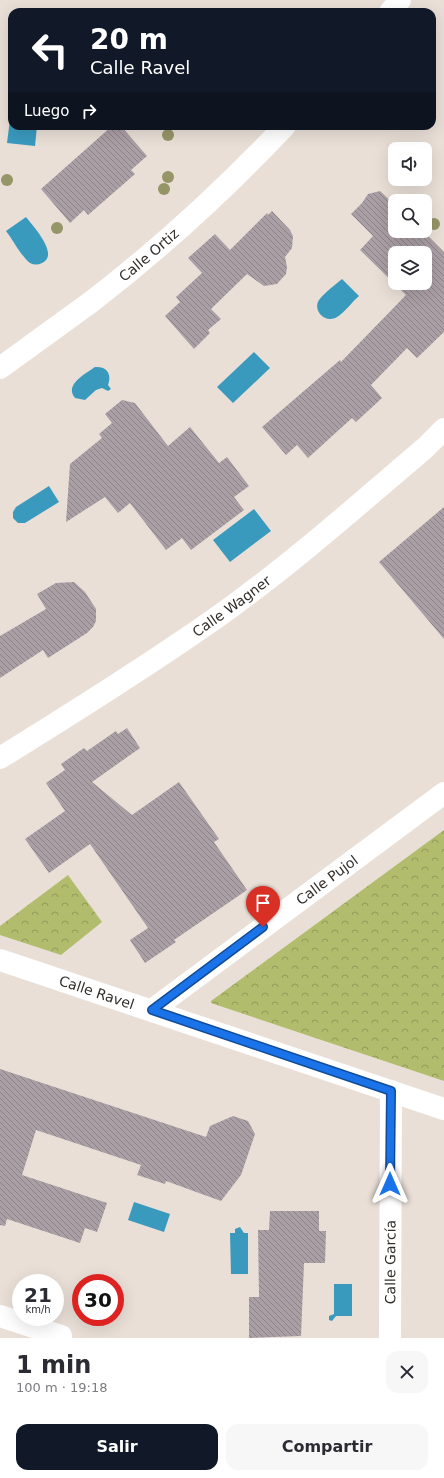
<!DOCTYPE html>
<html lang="es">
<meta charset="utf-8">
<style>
:root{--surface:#fff;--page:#f7f7f7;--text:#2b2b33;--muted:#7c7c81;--accent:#111827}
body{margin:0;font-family:"DejaVu Sans",sans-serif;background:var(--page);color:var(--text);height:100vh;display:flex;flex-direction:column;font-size:15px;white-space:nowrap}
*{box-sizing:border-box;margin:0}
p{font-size:13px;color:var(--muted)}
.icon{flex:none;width:22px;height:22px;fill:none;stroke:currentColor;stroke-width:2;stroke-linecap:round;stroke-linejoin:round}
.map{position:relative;height:1338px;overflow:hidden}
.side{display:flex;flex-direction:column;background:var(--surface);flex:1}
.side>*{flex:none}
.top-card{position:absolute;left:8px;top:8px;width:428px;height:122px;border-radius:12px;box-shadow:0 4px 16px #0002;background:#111827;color:#fff;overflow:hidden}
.controls{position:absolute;left:388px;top:142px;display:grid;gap:8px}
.controls a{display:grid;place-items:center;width:44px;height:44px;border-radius:8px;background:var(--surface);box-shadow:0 4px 16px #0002;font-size:20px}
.speed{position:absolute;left:12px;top:1274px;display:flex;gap:8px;font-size:20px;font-weight:700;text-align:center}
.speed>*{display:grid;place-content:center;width:52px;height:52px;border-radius:50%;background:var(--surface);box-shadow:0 4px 16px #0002;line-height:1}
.speed small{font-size:10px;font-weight:400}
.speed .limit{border:6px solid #d22;background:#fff;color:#111}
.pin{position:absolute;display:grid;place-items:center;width:34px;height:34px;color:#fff;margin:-41px -17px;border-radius:50% 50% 50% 0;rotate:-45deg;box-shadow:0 0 4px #0007}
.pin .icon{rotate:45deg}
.me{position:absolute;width:44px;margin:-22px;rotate:0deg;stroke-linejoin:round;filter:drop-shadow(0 0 3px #0008)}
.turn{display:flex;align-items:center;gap:14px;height:84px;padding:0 16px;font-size:18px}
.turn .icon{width:52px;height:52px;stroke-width:2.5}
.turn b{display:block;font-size:28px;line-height:34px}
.then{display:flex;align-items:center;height:38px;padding:0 16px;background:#0003;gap:8px;font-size:15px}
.round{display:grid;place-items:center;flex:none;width:42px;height:42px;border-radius:12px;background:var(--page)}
.summary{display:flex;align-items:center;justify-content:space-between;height:68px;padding:0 16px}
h1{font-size:24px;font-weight:700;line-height:30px}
.button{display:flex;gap:8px;margin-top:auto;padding:8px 16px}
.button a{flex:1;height:46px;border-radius:12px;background:var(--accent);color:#fff;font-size:16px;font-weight:700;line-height:46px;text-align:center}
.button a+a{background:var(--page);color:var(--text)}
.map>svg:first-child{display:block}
.park{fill:url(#park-crowns)}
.water{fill:#3a9abe}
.building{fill:url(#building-back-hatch);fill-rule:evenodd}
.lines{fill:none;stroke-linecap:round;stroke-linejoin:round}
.minor{stroke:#fff;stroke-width:22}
.tree{fill:#969567}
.route-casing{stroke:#114b97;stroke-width:10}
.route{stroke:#1a73e8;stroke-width:7}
.labels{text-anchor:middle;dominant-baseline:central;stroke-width:4;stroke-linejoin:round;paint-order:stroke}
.street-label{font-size:14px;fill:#312d2a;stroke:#fff}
</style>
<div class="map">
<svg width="444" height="1338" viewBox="0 0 444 1338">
<defs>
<pattern id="park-crowns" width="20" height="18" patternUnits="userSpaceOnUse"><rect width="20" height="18" fill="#b1bd6d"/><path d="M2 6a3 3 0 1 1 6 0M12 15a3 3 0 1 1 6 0" fill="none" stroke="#919a5a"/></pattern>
<pattern id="building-back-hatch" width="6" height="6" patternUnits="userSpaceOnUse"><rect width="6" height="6" fill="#aa9fa5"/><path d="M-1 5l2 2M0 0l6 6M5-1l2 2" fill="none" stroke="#8b8287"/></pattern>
</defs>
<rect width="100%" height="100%" fill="#e9dfd7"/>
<!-- park -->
<path class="park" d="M444 830V1081L211 1003V1001Z
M68 875 102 922 61 955 0 935V926Z"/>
<!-- water -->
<path class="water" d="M12 104V126H37L35 146 7 143Z
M26 217C33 226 60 255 42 263 38 265 34 265 30 263 21 256 13 240 6 231Z
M342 279 359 296C352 302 345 312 337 317 326 324 312 311 319 300 325 292 335 285 342 279Z
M254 352 270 368 233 403 217 387Z
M95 367C107 366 112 374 108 385L111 389 108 391 102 388 96 390 85 400 75 398C64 385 85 374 95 367Z
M49 486 59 502 25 523H18L13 518V512L16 507Z
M254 509 271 531 230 562 213 540Z
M134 1202 170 1214 164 1232 128 1220Z
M240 1227 244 1233H248V1274H231L230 1233H235V1229Z
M334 1284H352V1316H336L332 1321 329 1320V1316L334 1314Z"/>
<!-- building -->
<path class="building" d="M112 126H121L147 156 131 170 135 174 88 215 84 210 70 223 41 189Z
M380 191 395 205V231H423L444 252V332L417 358 407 348 371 385 382 398 356 422 352 418 308 458 297 445 286 455 262 427 340 360 341 362 406 295 360 250 373 236 351 214 362 203 368 194ZM395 253H425V283H395Z
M272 211 290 230 293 236 292 248 285 257 287 267 286 274 277 284 264 286 247 274 211 309 221 319 208 330 210 333 194 349 165 316 180 302 176 297 202 273 188 258 215 234 230 250 267 213 268 215Z
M122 400 135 403 168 446 190 427 219 463 227 457 249 486 234 497 244 510 191 550 182 538 166 550 130 503 118 513 105 497 66 522 70 464 102 438 99 434 112 423 105 414Z
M444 507V639L379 562Z
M74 582 85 592 96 609V621L93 627 87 633 48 658 43 650 0 678V636L46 609 37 594 56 583Z
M127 728 140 748 92 782 132 815 179 782 219 839 214 842 247 890 174 940 176 942 145 963 130 940 148 928 90 844 49 873 25 839 65 811 46 783 65 770 61 764 84 748 87 751 116 731 118 734Z
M0 1069 206 1137 210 1126 233 1116 248 1121 255 1134 241 1175 221 1201 166 1181 165 1184 137 1175 141 1165 36 1130 22 1175 107 1203 97 1232 85 1228 80 1243 7 1219 5 1226 0 1225Z
M270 1211H319V1231H326L325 1263H304L301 1336 249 1338V1297H259L258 1230H269Z"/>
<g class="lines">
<!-- minor -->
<g class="minor">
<path d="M390 12 400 0"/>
<path id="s1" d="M0 368C30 346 61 324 91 302 160 249 225 189 285 126"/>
<path id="s2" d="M0 758C76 711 151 664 223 613 294 562 359 504 425 448L444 429"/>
<path id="s3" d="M0 960 444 1109"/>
<path id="s4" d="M152 1010 444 793"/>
<path d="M0 1316 61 1336V1338"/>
<path id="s5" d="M390 1338 391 1091"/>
</g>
</g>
<!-- trees -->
<g class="tree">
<circle cx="168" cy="135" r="6"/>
<circle cx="168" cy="177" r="6"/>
<circle cx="7" cy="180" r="6"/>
<circle cx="164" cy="189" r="6"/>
<circle cx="434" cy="224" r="6"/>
<circle cx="57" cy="228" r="6"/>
</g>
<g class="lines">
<defs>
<path id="route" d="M263 927 152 1010 391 1091 390 1184"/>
</defs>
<!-- route casing -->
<use href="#route" class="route-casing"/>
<!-- route -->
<use href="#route" class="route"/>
</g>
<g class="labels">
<!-- street labels -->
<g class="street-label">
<text stroke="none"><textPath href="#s1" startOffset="187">Calle Ortiz</textPath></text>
<text stroke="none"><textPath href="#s2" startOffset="277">Calle Wagner</textPath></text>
<text stroke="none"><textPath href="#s4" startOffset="218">Calle Pujol</textPath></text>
<text stroke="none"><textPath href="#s3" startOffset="102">Calle Ravel</textPath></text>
<text stroke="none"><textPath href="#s5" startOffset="76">Calle García</textPath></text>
</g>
</g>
</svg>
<div class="controls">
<a><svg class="icon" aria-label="sound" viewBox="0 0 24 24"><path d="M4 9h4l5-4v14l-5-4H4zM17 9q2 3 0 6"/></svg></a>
<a><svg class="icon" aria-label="search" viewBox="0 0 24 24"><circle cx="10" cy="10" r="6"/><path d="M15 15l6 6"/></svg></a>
<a><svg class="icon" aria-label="layers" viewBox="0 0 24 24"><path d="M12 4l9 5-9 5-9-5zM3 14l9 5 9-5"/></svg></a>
</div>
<div class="speed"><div>21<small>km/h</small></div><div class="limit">30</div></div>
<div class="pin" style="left:263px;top:927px;background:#d93025"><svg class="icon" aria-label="arrive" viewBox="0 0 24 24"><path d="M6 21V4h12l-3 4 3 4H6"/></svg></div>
<svg class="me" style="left:390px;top:1184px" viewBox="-20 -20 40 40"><path d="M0-17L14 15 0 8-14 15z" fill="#1a73e8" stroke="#fff" stroke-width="4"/></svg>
<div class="top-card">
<div class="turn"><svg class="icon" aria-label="left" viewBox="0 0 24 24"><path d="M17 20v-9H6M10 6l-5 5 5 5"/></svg><div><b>20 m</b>Calle Ravel</div></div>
<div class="then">Luego<svg class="icon" aria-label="right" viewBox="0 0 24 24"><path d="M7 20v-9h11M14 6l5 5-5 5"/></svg></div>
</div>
</div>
<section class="side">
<div class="summary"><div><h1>1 min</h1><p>100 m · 19:18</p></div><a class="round"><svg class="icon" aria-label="close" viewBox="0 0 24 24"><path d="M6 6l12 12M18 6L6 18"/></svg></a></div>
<div class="button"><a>Salir</a><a>Compartir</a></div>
</section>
